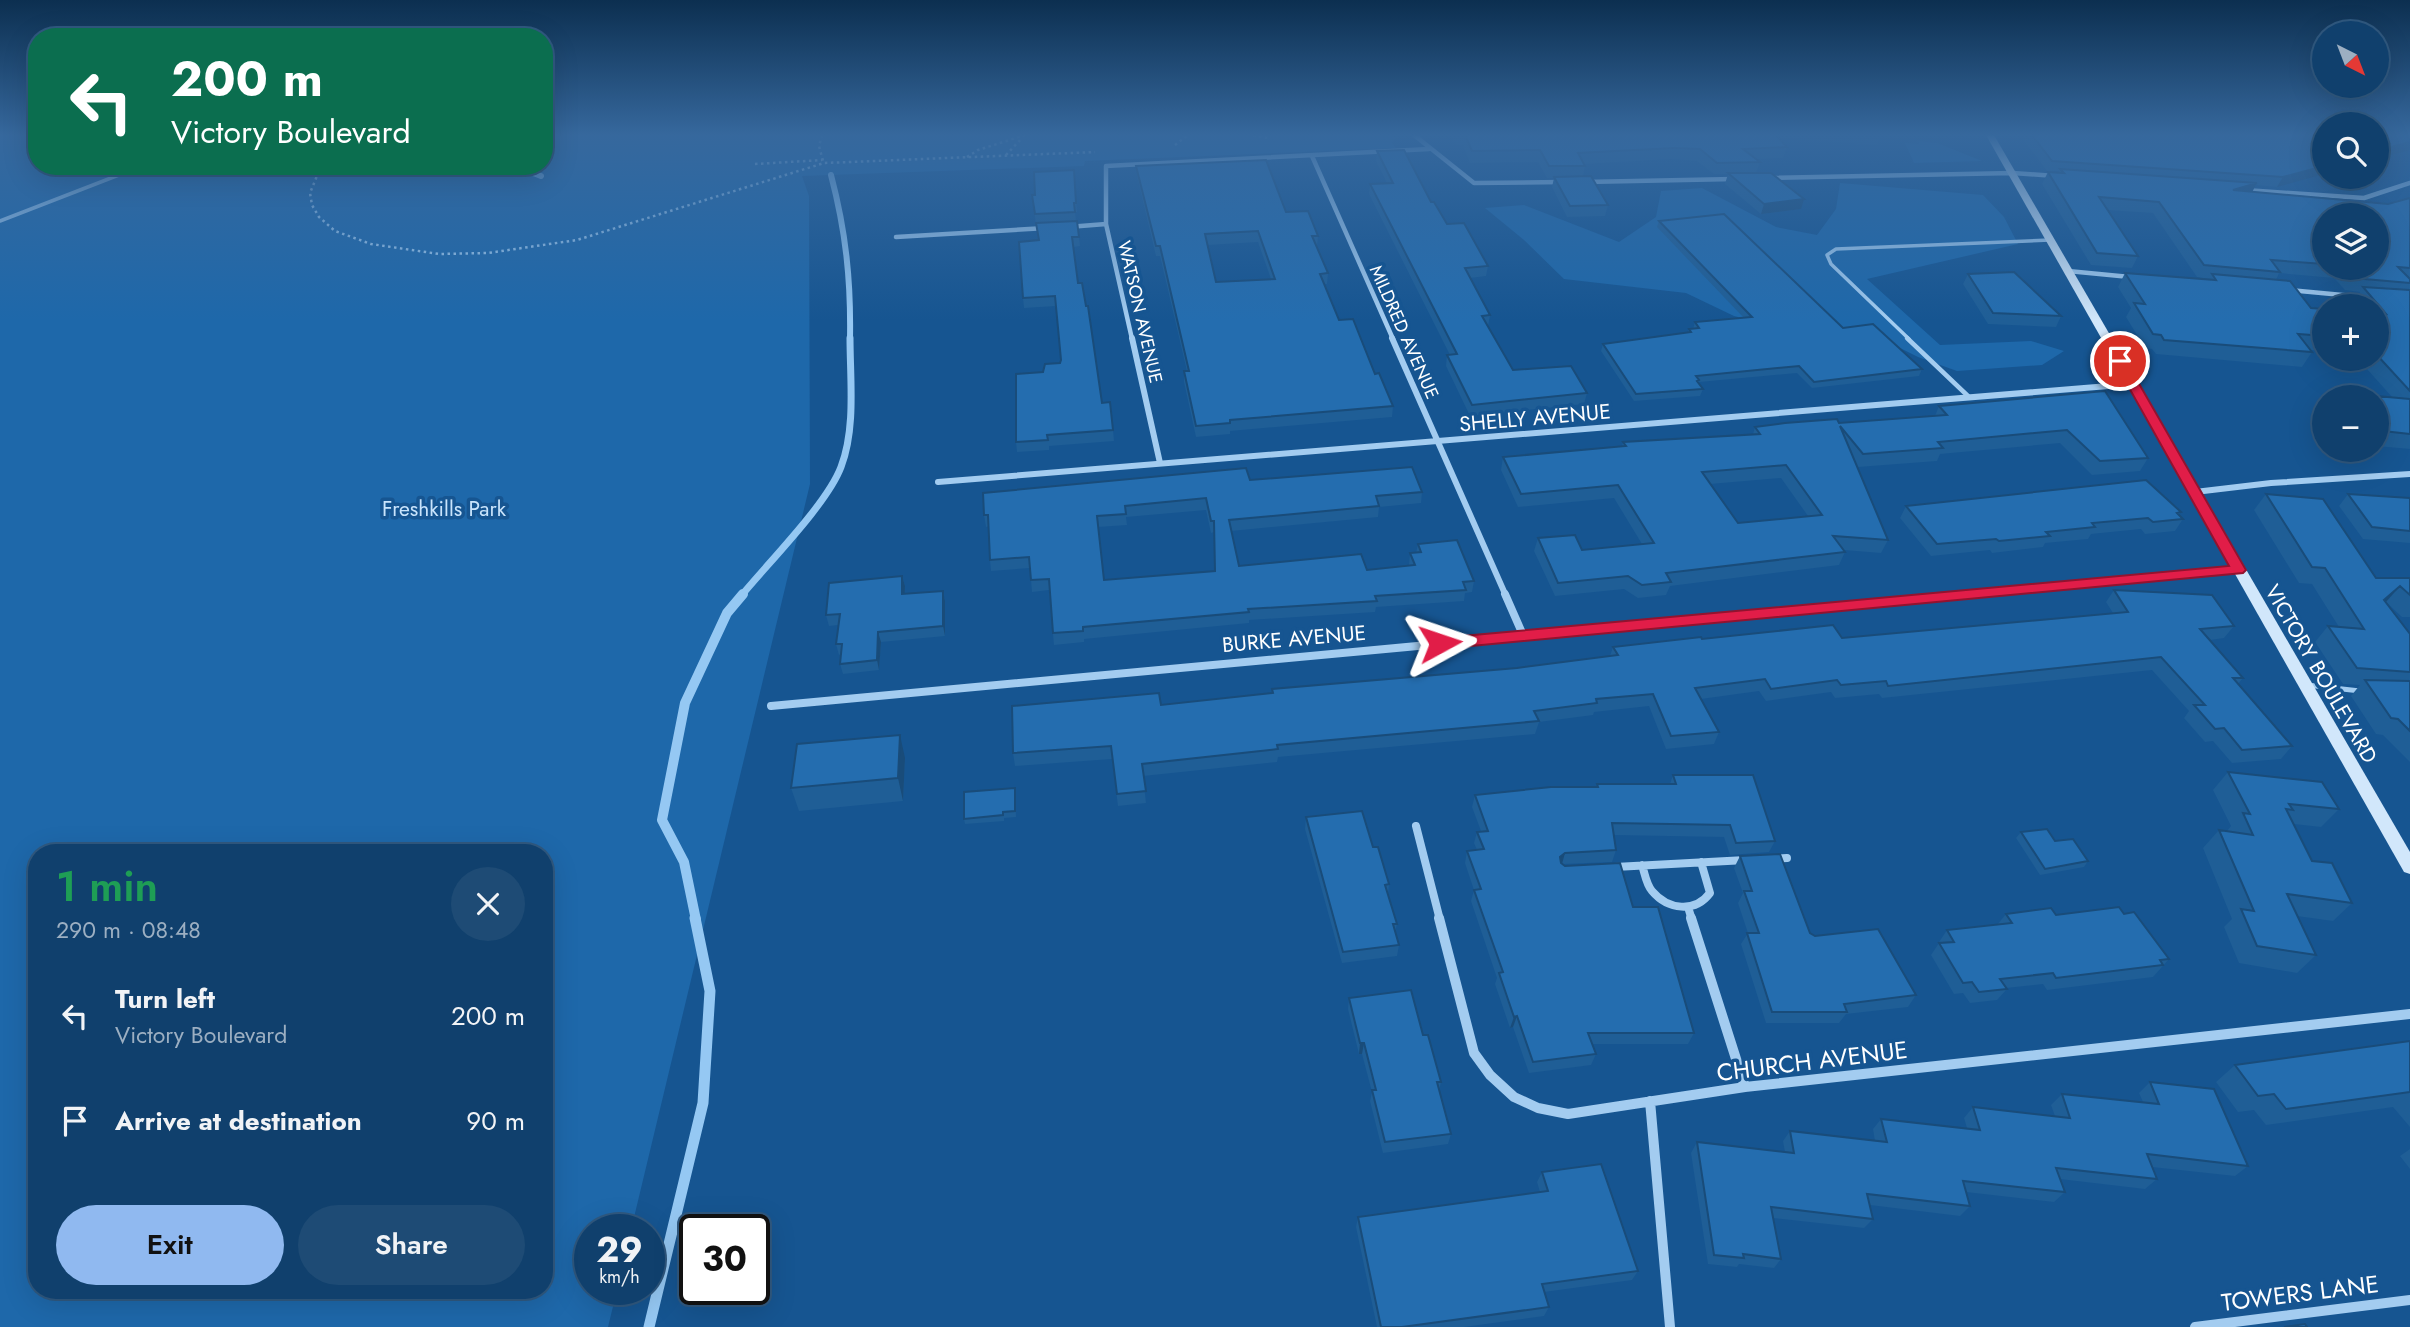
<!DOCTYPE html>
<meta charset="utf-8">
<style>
:root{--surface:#10406d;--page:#1e4b75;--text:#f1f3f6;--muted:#9cafc2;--line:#305980;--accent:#90b9f0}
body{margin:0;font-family:Jost,sans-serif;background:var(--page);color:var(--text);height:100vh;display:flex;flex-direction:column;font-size:26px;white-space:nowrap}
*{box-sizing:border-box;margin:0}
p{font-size:23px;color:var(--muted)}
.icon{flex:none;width:38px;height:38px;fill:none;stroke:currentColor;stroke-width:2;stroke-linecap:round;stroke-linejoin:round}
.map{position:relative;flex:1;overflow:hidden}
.drawer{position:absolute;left:28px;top:844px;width:525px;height:455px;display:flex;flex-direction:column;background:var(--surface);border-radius:28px;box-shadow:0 7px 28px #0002,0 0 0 2px var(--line)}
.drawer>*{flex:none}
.guide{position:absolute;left:28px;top:28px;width:525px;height:147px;border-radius:28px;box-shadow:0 7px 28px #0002,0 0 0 2px var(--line);background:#0b6e4f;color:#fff;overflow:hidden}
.needle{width:46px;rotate:138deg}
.tools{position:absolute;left:2312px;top:21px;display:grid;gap:14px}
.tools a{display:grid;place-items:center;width:77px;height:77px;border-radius:50%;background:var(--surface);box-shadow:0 7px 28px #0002,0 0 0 2px var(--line);font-size:35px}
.speed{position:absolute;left:574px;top:1214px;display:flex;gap:14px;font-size:35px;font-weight:700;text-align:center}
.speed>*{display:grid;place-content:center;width:91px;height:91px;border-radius:50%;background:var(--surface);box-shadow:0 7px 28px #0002,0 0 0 2px var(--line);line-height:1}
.speed small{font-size:18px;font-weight:400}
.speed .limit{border:4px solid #111;border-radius:10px;background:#fff;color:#111}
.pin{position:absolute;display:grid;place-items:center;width:60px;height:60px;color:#fff;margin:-30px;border:4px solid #fff;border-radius:50%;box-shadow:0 2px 7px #0007}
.me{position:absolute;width:77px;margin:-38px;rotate:85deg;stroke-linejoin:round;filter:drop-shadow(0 0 5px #0008)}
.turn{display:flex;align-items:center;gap:24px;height:147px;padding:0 28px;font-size:32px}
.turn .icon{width:91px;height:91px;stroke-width:2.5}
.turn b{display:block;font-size:49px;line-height:60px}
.round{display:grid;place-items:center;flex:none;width:74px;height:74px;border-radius:37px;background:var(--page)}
.headline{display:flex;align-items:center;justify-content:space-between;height:119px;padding:0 28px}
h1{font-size:42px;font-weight:600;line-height:52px;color:#1e9e55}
.button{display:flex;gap:14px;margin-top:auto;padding:14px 28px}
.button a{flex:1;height:80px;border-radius:42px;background:var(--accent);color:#111;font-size:28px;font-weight:600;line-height:80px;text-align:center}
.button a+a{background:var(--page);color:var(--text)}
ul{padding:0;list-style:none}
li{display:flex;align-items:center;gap:21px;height:105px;padding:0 28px}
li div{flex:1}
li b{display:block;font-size:26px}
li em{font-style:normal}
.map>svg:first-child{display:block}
.green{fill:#1e68aa;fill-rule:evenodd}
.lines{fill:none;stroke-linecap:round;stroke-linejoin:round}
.stream-far3{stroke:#95c8f3;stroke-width:6}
.stream-far2{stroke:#95c8f3;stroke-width:7}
.stream-far1{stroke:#95c8f3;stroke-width:10}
.stream{stroke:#95c8f3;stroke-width:11}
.path{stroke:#a3ccf0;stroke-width:2.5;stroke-dasharray:2.5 3.5;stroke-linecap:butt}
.service-far2{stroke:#a3ccf0;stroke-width:3.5}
.service-far1{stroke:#a3ccf0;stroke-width:4.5}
.service{stroke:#a3ccf0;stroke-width:5}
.minor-far3{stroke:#a3ccf0;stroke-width:4.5}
.minor-far2{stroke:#a3ccf0;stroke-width:6}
.minor-far1{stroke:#a3ccf0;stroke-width:8}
.minor{stroke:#a3ccf0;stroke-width:10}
.secondary{fill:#d1e7fb;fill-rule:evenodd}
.wall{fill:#1f5e96;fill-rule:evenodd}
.shaded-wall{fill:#194c7a}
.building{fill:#246daf;stroke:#194c7a;stroke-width:2;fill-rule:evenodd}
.route{fill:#e11d48;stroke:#92132f;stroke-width:2}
.labels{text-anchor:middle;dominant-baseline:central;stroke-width:7;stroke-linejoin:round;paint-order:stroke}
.far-street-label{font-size:18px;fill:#fff;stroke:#165591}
.street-label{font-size:21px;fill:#fff;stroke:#165591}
.park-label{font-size:21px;fill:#c9e4fc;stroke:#165591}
.near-street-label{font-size:24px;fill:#fff;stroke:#165591}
</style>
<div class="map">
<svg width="2410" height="1327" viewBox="0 0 2410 1327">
<rect width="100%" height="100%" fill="#165591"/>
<!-- green -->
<path class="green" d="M0 135H37V166H544V135H1392L1395 138 1392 143 1396 148 1085 161 1084 166 802 176 809 196 810 484 631 1230H590V1290H617L608 1327H0ZM37 852H544V1290H37Z
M1918 141 1937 143 1982 161 1914 163 1905 143 1919 144Z
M1840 183 1983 195 2004 217 2018 244 1867 279 1940 345 2031 341 2064 351 2042 365 1957 371 1918 357 1862 329 1803 334 1734 316 1686 293 1564 279 1524 240 1485 208 1524 205 1619 242 1656 217 1661 191 1702 188 1776 227 1817 235 1836 209Z"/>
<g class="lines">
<!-- stream-far3 -->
<path class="stream-far3" d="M515 166 541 176
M831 175C846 232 851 281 850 339"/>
<!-- stream-far2 -->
<path class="stream-far2" d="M741 596C768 563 827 504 841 467 856 428 850 379 850 338"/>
<!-- stream-far1 -->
<path class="stream-far1" d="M696 920 684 862 662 820 685 703 727 613 743 594"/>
<!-- stream -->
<path class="stream" d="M649 1327 703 1103 710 991 695 918"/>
<!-- path -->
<path class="path" d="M822 135 819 146 823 161
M1253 135 1269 138
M1175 145 1188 135
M1006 155 1022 138
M967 157 978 150 1025 135
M755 164 822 160
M321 166 310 193 312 205 319 217 335 231 371 244 439 254 488 253 577 240 824 163 1095 152"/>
<!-- service-far2 -->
<path class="service-far2" d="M0 221 142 166
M1909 339 1831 264 1827 255 1836 249 2050 240"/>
<!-- service-far1 -->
<path class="service-far1" d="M1907 338 1969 397"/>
<!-- service -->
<path class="service" d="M2307 685 2360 691"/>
<!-- minor-far3 -->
<path class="minor-far3" d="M1414 135 1474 183 1562 182
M1312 156 1393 339
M1770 178 2013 173 2055 176
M1584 182 1734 179
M2245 190 2364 198 2410 183
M1068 227 1106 224
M896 237 1046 228
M2068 271 2130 277
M2289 290 2364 297
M1132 339 1106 224V166L1429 149"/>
<!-- minor-far2 -->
<path class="minor-far2" d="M1132 338 1160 463
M1392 338 1506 596
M938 482 2133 384
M2195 492 2271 483 2410 474
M1958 596 2238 570"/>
<!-- minor-far1 -->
<path class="minor-far1" d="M1505 594 1523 635
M771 706 1977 594
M1416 826 1440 920
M1772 859 1787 858
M1642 865C1645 874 1646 884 1652 891 1668 910 1695 913 1710 893L1701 862
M1615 867 1746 860
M1688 907 1692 920"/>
<!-- minor -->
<path class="minor" d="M1439 918 1474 1053 1490 1075 1514 1097 1538 1108 1568 1114 1745 1087 2410 1014
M1691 918 1745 1087
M1650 1101 1670 1327
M2195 1327 2410 1300"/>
<!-- secondary -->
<path class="secondary" d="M1986 135H1994L2410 852V874L2404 872Z"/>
</g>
<!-- wall -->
<path class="wall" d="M1451 135H1881L1877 145 1779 138 1787 147 1783 158 1757 159 1760 162 1756 173 1801 209 1761 214 1725 184 1728 174H1714L1697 161 1671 159 1584 164 1585 166 1583 176 1608 205 1605 216 1567 217 1552 187 1554 178H1547L1538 162 1470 163 1463 145H1456Z
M2020 135H2324L2277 187 2256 185 2252 192 2388 204 2410 198V449L2376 446V397H2351L2354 394 2392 397 2358 359H2376V306H2358L2354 301 2360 292 2345 290 2334 278 2279 273 2276 280 2311 308 2324 309V351L2311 350 2312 352 2302 367 2156 354 2152 349 2145 348 2126 317 2131 308 2118 287 2125 273 2209 279 2197 277 2153 213 2107 210 2138 256 2132 268 2091 265 2042 184 2048 172 2059 173V171H2047ZM2324 215 2376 268H2324Z
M1377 151 1431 202 1447 224 1488 266 1486 276 1470 278 1490 315 1488 326 1513 370 1587 393 1584 404 1470 416 1446 366 1447 355H1450L1369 194 1370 184 1387 183 1376 161Z
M1136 166 1286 212 1318 236 1317 246H1316L1328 273 1327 284H1324L1339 320 1375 374 1393 406 1392 417 1230 431V434L1196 437 1184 382V371H1187L1160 256H1156L1137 176ZM1258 242 1271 279 1216 282 1208 245Z
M1074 170 1077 212H1075L1076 221 1036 224 1032 195H1035Z
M1659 221 1843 328 1922 369 1919 376 1812 388 1797 373 1699 382 1703 389 1700 396 1634 401 1601 351 1603 344 1688 332 1689 329H1693L1695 322 1744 318 1657 227Z
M1036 223 1079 237 1080 246 1073 247 1078 283 1102 403 1113 430 1114 441 1049 446V450L1017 452 1016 442 1043 372 1060 363 1061 360 1056 306 1024 308 1023 298 1038 240Z
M1968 274 2061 316 2056 327 1988 324 1963 284Z
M2105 391 2148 458 2140 471 2092 475 2060 443 1940 454 1937 461 1858 467 1888 540 1881 553 1844 550 1845 552 1839 565 1670 586 1666 595 1638 598 1624 589 1555 596 1534 551 1538 538 1582 550 1642 544 1614 498 1518 507 1501 470 1503 457 1622 447 1623 442 1753 434 1755 427 1839 423 1935 416 1939 406ZM1781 478 1808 516 1738 523 1710 484Z
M1250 480 1422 492 1421 503 1379 507 1378 517 1231 531 1239 566 1367 570 1409 565 1410 553H1416L1418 544 1474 581 1472 592 1465 593 1464 601 1376 607 1375 612 1249 620V623L1084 639V642L1054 645 1049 590 1032 592 1030 568 991 571 990 560 989 526 986 527 984 515ZM1206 510 1211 533 1214 532 1215 571 1104 580 1098 527 1127 525 1126 517Z
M2266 494 2376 578H2410V617H2402L2386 602 2385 603 2410 634V762L2383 735 2376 734 2351 696 2360 685 2343 684 2315 642 2328 626 2339 627 2312 584 2299 583 2254 510Z
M2348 494 2410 498V543L2363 539 2339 506Z
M1906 506 2181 512 2179 515 2183 519 2175 531 2145 534 2141 529 2091 534 2088 539 2045 543 2043 547 1992 553 1990 550 1931 556 1900 518Z
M902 576 905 586 904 594 943 591 945 601V636L881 642 879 670 843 674 840 664 841 654 839 655 836 644 838 625 829 626 826 615Z
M2114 590 2234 626 2224 638 2210 640 2243 678 2238 684 2292 746 2281 759 2232 763 2213 741 2205 742 2184 718 2189 711 2152 670 1882 698 1879 694 1835 698 1831 692 1766 701 1759 691 1701 699 1719 732 1714 744 1666 749 1649 706 1594 712 1593 715 1539 722 1535 734 1278 757 1277 762 1143 776 1146 803 1118 806 1112 759 1015 766 1013 753 1161 705 1272 693V689L1517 668 1610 656 1613 647 1702 639 1842 638 2113 613 2106 602Z
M905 758 903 801 799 811 791 788Z
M2228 772 2339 809 2321 827 2294 824 2312 861 2352 903 2333 921 2297 916 2316 955 2297 973 2239 963 2224 927 2232 919 2203 848 2219 830 2227 831 2231 826 2213 790Z
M1673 775 1775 841 1769 852 1730 855 1724 837 1614 835 1616 850 1612 862 1563 864 1633 907 1694 1033 1688 1044H1592L1596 1054 1591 1065 1529 1073 1513 1027 1510 1028 1495 984 1497 978 1471 901 1474 890 1465 863 1467 851 1477 850 1474 843 1477 832 1481 831 1472 807 1475 795 1596 787 1597 784H1670Z
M1015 788 1016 817 1004 818V821L965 824 964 819Z
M1306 817 1373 847 1389 884 1388 894 1397 924 1395 933 1399 945 1397 956 1342 963 1305 829Z
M2021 832 2088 861 2084 867 2040 875 2016 838Z
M1740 856 1810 933 1916 995 1908 1007 1846 1014 1839 1023H1766L1741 944 1748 933 1738 903 1743 893 1734 868Z
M2006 914 2056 915 2124 914 2169 959 2153 977 2047 990 2043 984 2006 988 2007 989 1997 1000 1970 1003 1963 993 1954 994 1931 955 1939 943V942L1947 930 1997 925Z
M1349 998 1423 1035 1441 1082 1439 1091 1451 1134 1448 1144 1383 1153 1370 1101 1372 1092 1362 1054H1359L1348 1009Z
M2410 1041V1127L2393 1107 2266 1125 2254 1110 2238 1112 2216 1082 2235 1065Z
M2150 1082 2248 1166 2235 1176 2152 1167 2157 1179 2145 1189 2060 1179 2065 1192 2054 1202 1966 1192 1970 1206 1960 1216 1870 1205 1873 1219 1864 1228 1773 1218 1781 1259 1774 1268 1739 1264 1737 1267 1708 1264 1691 1153 1697 1142 1785 1152 1783 1141 1790 1131 1875 1141 1873 1129 1881 1119 1967 1128 1964 1118 1973 1107 2055 1116 2051 1105 2062 1094 2143 1102 2139 1093Z
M2410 1149V1169L2400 1156Z
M1542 1172 1638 1271 1632 1280 1544 1292 1549 1307 1544 1316 1464 1327H1377L1356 1227 1358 1217 1540 1192 1537 1182Z"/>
<!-- shaded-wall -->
<path class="shaded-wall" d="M2410 142V150L2376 159V151Z
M2324 166V174L2277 187 2283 177Z
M2257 183 2250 195 2233 190Z
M1804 199 1801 209 1761 214 1764 204Z
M902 576 905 586 904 605 902 594Z
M2400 586 2386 602 2370 616 2384 600Z
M943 591 945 601V636L943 626Z
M878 632 881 642 879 670 877 660Z
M900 735 905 758 903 801 898 778Z
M1565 853 1562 864 1556 869 1560 857Z
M1517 1016 1513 1027 1510 1028 1514 1017Z
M1360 1043H1364L1362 1054H1359Z"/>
<!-- building -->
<path class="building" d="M1465 135H1776L1787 147 1743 149 1760 162 1717 163 1700 149 1674 148 1578 153 1585 166H1549L1540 150 1472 151Z
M2032 135H2324V166L2283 177 2052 161Z
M2376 135H2410V142L2376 151Z
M1404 150 1431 202H1434L1447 224 1464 223 1488 266 1465 268 1490 315 1482 316 1513 370 1571 366 1587 393 1472 405 1447 355 1457 354 1370 184 1393 183 1377 151Z
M1266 160 1286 212 1308 211 1318 236H1312L1328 273 1320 274 1339 320 1353 319 1375 374 1379 373 1393 406 1230 420V423L1196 426 1184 371H1189L1160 246H1156L1136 166ZM1258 231 1275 279 1216 282 1205 234Z
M2060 169 2257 183 2233 190 2388 204 2410 198V268L2398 267 2410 279V283L2353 278 2344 268H2376V215H2324V264L2271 260 2280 272 2204 265 2159 202 2099 197 2138 256 2097 253 2048 172 2064 173Z
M1074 170 1076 203H1074L1075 212 1035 214 1032 195H1035L1034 172Z
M1728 173H1771L1804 199 1764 204Z
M1591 176 1608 205 1570 206 1554 177Z
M1724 214 1843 328 1873 324 1922 369 1814 382 1799 366 1696 376 1699 380 1697 381 1703 389 1636 394 1603 344 1691 332 1689 329 1699 328 1695 322 1752 317 1659 221Z
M1077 221 1079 237H1072L1078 283H1082L1086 306H1088L1102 403 1110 402 1113 430 1047 435 1048 440 1016 442V374L1043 372 1045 364 1060 363 1061 360 1055 296 1023 298 1019 242 1039 240 1036 223Z
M2014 272 2061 316 1993 313 1968 274Z
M2125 273 2216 280 2212 274 2290 281 2311 308 2324 309V336L2298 334 2312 352 2164 340 2161 335 2153 334 2134 303 2145 304Z
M2363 287 2410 290V391L2376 354V313L2386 314Z
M2105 391 2148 458 2100 461 2067 430 1938 442 1943 448 1863 454 1840 426 1888 540 1833 536 1845 552 1666 573 1671 582 1642 585 1628 576 1558 583 1538 538 1575 535 1582 550 1654 543 1618 485 1521 494 1503 457 1626 446 1623 442 1760 434 1755 427 1785 423 1837 419 1839 423 1947 415 1939 406ZM1786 465 1822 515 1738 523 1702 472Z
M2354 394 2410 399V434L2383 431 2376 423V397H2357Z
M1412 467 1422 492 1376 496 1379 506 1229 520 1239 566 1361 554 1367 570 1415 565 1410 553 1421 552 1418 544 1457 540 1474 581 1463 582 1466 590 1375 596 1377 601 1248 609 1249 612 1083 627V631L1053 633 1049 579 1031 580 1029 557 990 560 988 515H984L983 493 1246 468 1250 480ZM1206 498 1211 521H1214L1215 571 1104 580 1097 516 1126 514 1125 506Z
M2146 480 2181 512 2177 513 2183 519 2153 522 2148 518 2092 523 2095 527 2046 532 2050 536 1999 541 1996 539 1937 544 1906 506Z
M2266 494 2323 499 2376 578H2410V595L2400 586 2384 600 2410 634V672L2357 668 2328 626 2364 629 2325 568 2312 567Z
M2348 494 2410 498V531L2372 527Z
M902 576V594L943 591V626L878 632 877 660 840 664 842 644H836L840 614 826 615 829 583Z
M2114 590 2212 595 2234 626 2200 629 2243 678H2233L2292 746 2242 750 2224 728 2215 729 2194 705H2205L2161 657 1888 686 1886 681 1841 685 1837 680 1771 689 1765 679 1695 688 1719 732 1671 736 1653 694 1596 699 1597 703 1534 711 1539 721 1277 745 1278 749 1142 764 1146 791 1117 794 1111 746 1013 753 1012 706 1159 693 1161 705 1273 693 1272 689 1517 668 1618 655 1613 647 1701 637 1702 639 1833 625 1842 638 2128 612Z
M2365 680 2410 681V731L2398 719 2391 718Z
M900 735 898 778 791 788 797 744Z
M2228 772 2322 782 2339 809 2289 804 2293 810 2286 809 2312 861 2332 863 2352 903 2287 894 2316 955 2257 946 2241 909 2254 911 2219 830 2253 835 2243 813 2250 814Z
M1673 775H1753L1775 841 1736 843 1730 825 1612 823 1616 850 1565 853 1560 857 1561 863 1565 866 1620 863 1633 907H1658L1694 1033H1588L1596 1054 1533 1062 1517 1016 1514 1017 1499 973 1503 972 1474 890 1481 889 1467 851 1484 849 1477 832 1488 831 1475 795 1551 787H1598L1597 784H1676Z
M1015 788V811L1003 812V815L964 819V792Z
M1362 811 1373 847H1378L1389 884 1385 885 1397 924H1393L1399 945 1343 952 1306 817Z
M2047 829 2055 841 2073 839 2088 861 2045 869 2021 832Z
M1780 854 1810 933 1815 936 1878 929 1916 995 1844 1004 1847 1012H1772L1747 933H1759L1744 891H1752L1740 856Z
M2119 907 2124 914 2134 912 2169 959 2160 960 2163 965 2056 978 2053 973 2000 979 2007 989 1979 992 1972 982 1963 983 1939 943 1954 942 1947 930 2012 923 2006 914 2051 908 2056 915Z
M1411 990 1423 1035H1428L1441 1082H1437L1451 1134 1385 1142 1372 1090H1376L1364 1043H1360L1349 998Z
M2410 1041V1092L2286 1109 2274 1094 2258 1096 2235 1065Z
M2150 1082 2214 1089 2248 1166 2147 1154 2157 1179 2056 1168 2065 1192 1963 1181 1970 1206 1867 1194 1873 1219 1771 1207 1781 1259 1743 1254 1744 1258 1714 1255 1697 1142 1794 1153 1790 1131 1887 1142 1881 1119 1980 1130 1973 1107 2070 1118 2062 1094 2159 1104Z
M1601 1164 1638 1271 1542 1284 1549 1307 1402 1327H1381L1358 1217 1548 1191 1542 1172Z
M2305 1324 2307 1327H2284Z"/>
<!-- sky -->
<linearGradient id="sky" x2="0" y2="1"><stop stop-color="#0c2f50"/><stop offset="0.42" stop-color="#36689d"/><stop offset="1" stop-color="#36689d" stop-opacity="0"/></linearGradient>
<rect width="2410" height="321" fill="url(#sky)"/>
<!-- route -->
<path class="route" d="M2120 358 2126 361 2246 570 2243 573 1440 649 1432 643 1440 638 2229 566 2114 361Z"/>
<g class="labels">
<!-- far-street labels -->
<g class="far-street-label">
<text transform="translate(1140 312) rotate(77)">WATSON AVENUE</text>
<text transform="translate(1404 332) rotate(66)">MILDRED AVENUE</text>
</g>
<!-- street labels -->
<g class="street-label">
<text transform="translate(1535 418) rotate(-5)">SHELLY AVENUE</text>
<text transform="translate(1294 639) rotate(-5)">BURKE AVENUE</text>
<text transform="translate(2321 674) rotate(60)">VICTORY BOULEVARD</text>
</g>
<!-- park labels -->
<g class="park-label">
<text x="444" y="509">Freshkills Park</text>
</g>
<!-- near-street labels -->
<g class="near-street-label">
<text transform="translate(1812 1061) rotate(-7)">CHURCH AVENUE</text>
<text transform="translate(2300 1293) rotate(-7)">TOWERS LANE</text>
</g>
</g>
</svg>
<div class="tools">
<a><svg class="needle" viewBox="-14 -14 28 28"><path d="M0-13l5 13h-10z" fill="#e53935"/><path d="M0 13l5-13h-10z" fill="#9cafc2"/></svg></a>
<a><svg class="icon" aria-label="search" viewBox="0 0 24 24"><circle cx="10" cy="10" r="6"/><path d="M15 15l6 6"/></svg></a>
<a><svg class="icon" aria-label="layers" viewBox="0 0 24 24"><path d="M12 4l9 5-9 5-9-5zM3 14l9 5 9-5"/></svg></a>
<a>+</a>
<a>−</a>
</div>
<div class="speed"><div>29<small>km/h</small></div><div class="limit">30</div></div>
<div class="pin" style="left:2120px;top:361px;background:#d93025"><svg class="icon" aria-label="arrive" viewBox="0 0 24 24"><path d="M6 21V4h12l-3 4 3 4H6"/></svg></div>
<svg class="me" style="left:1440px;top:643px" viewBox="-20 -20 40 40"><path d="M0-17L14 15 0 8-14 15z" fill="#e11d48" stroke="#fff" stroke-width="4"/></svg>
<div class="guide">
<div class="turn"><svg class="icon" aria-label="left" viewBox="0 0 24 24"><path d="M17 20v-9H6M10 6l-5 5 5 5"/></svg><div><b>200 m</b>Victory Boulevard</div></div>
</div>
<section class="drawer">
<div class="headline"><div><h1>1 min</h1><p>290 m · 08:48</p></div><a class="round"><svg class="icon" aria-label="close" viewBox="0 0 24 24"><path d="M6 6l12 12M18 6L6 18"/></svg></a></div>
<ul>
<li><svg class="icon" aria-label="left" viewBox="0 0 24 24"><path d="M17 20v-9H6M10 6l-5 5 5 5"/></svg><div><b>Turn left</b><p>Victory Boulevard</p></div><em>200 m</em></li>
<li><svg class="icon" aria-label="arrive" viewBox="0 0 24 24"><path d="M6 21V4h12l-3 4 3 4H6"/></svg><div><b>Arrive at destination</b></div><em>90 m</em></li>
</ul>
<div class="button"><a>Exit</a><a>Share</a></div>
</section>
</div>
